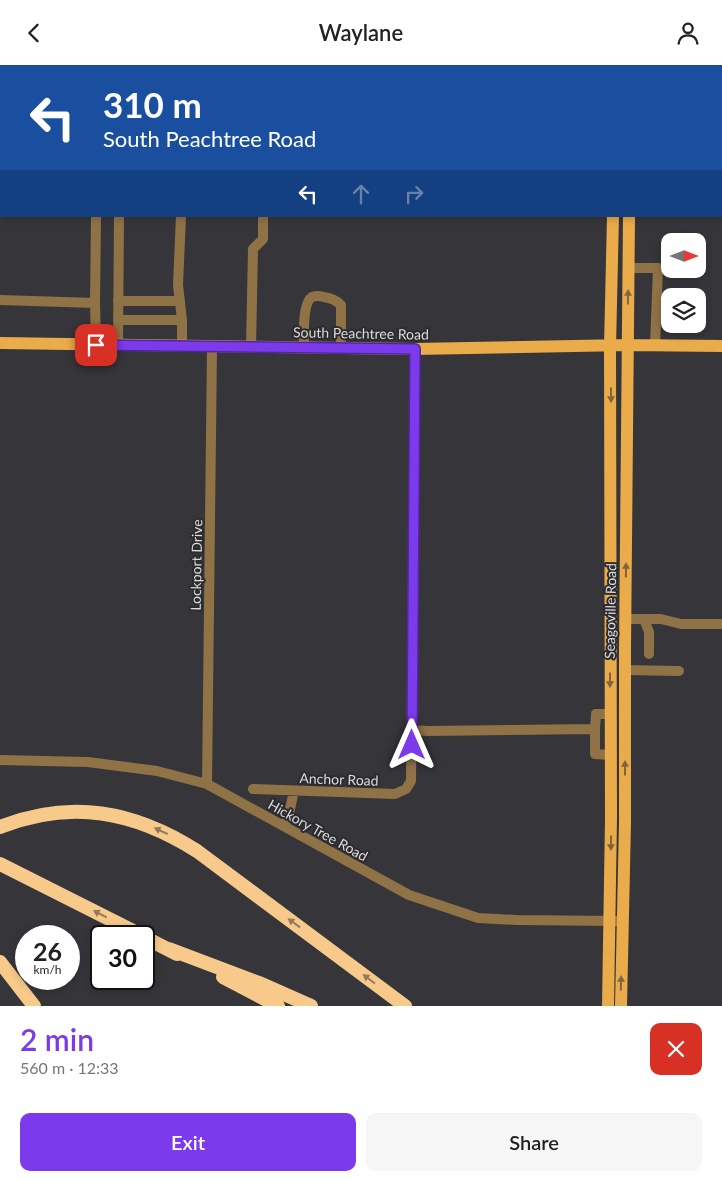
<!DOCTYPE html>
<meta charset="utf-8">
<style>
:root{--surface:#fff;--page:#f6f6f6;--text:#222;--muted:#767676;--accent:#7c3aed}
body{margin:0;font-family:Lato,sans-serif;background:var(--page);color:var(--text);height:100vh;display:flex;flex-direction:column;font-size:19px;white-space:nowrap}
*{box-sizing:border-box;margin:0}
p{font-size:16px;color:var(--muted)}
.icon{flex:none;width:28px;height:28px;fill:none;stroke:currentColor;stroke-width:2;stroke-linecap:round;stroke-linejoin:round}
.map{position:relative;height:941px;overflow:hidden}
.sheet{display:flex;flex-direction:column;background:var(--surface);flex:1}
.sheet>*{flex:none}
.hud{position:absolute;left:0px;top:0px;width:722px;height:152px;box-shadow:0 2px 8px #0003;background:#1a4fa0;color:#fff;overflow:hidden}
.needle{width:32px;rotate:90deg}
.buttons{position:absolute;left:661px;top:168px;display:grid;gap:10px}
.buttons a{display:grid;place-items:center;width:45px;height:45px;border-radius:10px;background:var(--surface);box-shadow:0 2px 8px #0003;font-size:25px}
.speed{position:absolute;left:15px;top:860px;display:flex;gap:10px;font-size:25px;font-weight:700;text-align:center}
.speed>*{display:grid;place-content:center;width:65px;height:65px;border-radius:50%;background:var(--surface);box-shadow:0 2px 8px #0003;line-height:1}
.speed small{font-size:12px;font-weight:400}
.speed .limit{border:2px solid #111;border-radius:8px;background:#fff;color:#111}
.pin{position:absolute;display:grid;place-items:center;width:42px;height:42px;color:#fff;margin:-21px;border-radius:10px;box-shadow:0 2px 8px #0006}
.me{position:absolute;width:55px;margin:-28px;rotate:0deg;stroke-linejoin:round;filter:drop-shadow(0 0 4px #0008)}
.turn{display:flex;align-items:center;gap:18px;height:105px;padding:0 20px;font-size:22px}
.turn .icon{width:65px;height:65px;stroke-width:2.5}
.turn b{display:block;font-size:35px;line-height:42px}
.lanes{display:flex;align-items:center;height:48px;padding:0 20px;background:#0003;justify-content:center;gap:25px;direction:ltr}
.lanes .off{opacity:.35}
.round{display:grid;place-items:center;flex:none;width:52px;height:52px;border-radius:10px;background:var(--page)}
.overview{display:flex;align-items:center;justify-content:space-between;height:85px;padding:0 20px}
h1{font-size:30px;font-weight:600;line-height:38px;color:var(--accent)}
.primary-button{display:flex;gap:10px;margin-top:auto;padding:10px 20px}
.primary-button a{flex:1;height:58px;border-radius:10px;background:var(--accent);color:#fff;font-size:20px;font-weight:600;line-height:58px;text-align:center}
.primary-button a+a{background:var(--page);color:var(--text)}
header{display:flex;justify-content:space-between;align-items:center;height:65px;padding:0 20px;background:var(--surface);font-size:22px;font-weight:600}
.map>svg:first-child{display:block}
.lines{fill:none;stroke-linecap:round;stroke-linejoin:round}
.minor{stroke:#907247;stroke-width:10}
.major{stroke:#eaab4a;stroke-width:12}
.highway{stroke:#f7ca8b;stroke-width:14}
.oneway{fill:#82653b}
.oneway2{fill:#927a5c}
.route-casing{stroke:#51269a;stroke-width:12}
.route{stroke:#7c3aed;stroke-width:9}
.labels{text-anchor:middle;dominant-baseline:central;stroke-width:4;stroke-linejoin:round;paint-order:stroke}
.street-label{font-size:14px;fill:#dbdbdd;stroke:#2c2b2e}
</style>
<header><svg class="icon" aria-label="back" viewBox="0 0 24 24"><path d="M15 5l-7 7 7 7"/></svg>Waylane<svg class="icon" aria-label="person" viewBox="0 0 24 24"><circle cx="12" cy="8" r="4"/><path d="M4 21q1-7 8-7t8 7"/></svg></header>
<div class="map">
<svg width="722" height="941" viewBox="0 0 722 941">
<rect width="100%" height="100%" fill="#363539"/>
<g class="lines">
<!-- minor -->
<path class="minor" d="M0 28H1
M181 151 178 220 182 255V281
M628 203H658L655 281
M0 235 95 238 96 151
M118 236H180
M95 238 96 280
M118 255H182
M118 280 119 151
M251 282 253 184 263 174V151
M304 283C304 272 302 238 312 232 316 230 320 231 324 232 331 233 336 235 341 240V283
M625 554H661L681 559H722
M644 554 649 567V589
M625 605 679 606
M595 664 596 649H611
M412 665 428 666 595 664V689L611 690
M0 695 88 697 157 706 207 719 409 830 478 853 517 855 617 856
M207 719 212 282
M253 724 395 729 406 724 411 716 415 284
M283 761 288 753 294 726"/>
<!-- major -->
<path class="major" d="M615 1V0
M630 1V0
M0 278 415 284 627 280 722 281
M608 941 611 753 610 282 613 151
M621 941 625 757V585L629 151"/>
<!-- highway -->
<path class="highway" d="M0 762C71 734 134 746 197 786L405 941
M0 799 143 871
M144 872 177 889
M169 884 259 918 311 941
M0 897 34 941
M223 912 278 941"/>
</g>
<!-- one-way arrows -->
<defs><path id="oneway-solid" d="M-6-.8H1V-3.2L6.5 0L1 3.2V.8H-6Z" transform="scale(1.25)"/></defs>
<g class="oneway">
<use href="#oneway-solid" transform="translate(628 232) rotate(-89)"/>
<use href="#oneway-solid" transform="translate(611 330) rotate(90)"/>
<use href="#oneway-solid" transform="translate(626 505) rotate(-89)"/>
<use href="#oneway-solid" transform="translate(610 615) rotate(90)"/>
<use href="#oneway-solid" transform="translate(625 703) rotate(-90)"/>
<use href="#oneway-solid" transform="translate(611 778) rotate(91)"/>
<use href="#oneway-solid" transform="translate(621 918) rotate(-89)"/>
</g>
<g class="oneway2">
<use href="#oneway-solid" transform="translate(161 766) rotate(-155)"/>
<use href="#oneway-solid" transform="translate(100 849) rotate(-153)"/>
<use href="#oneway-solid" transform="translate(294 858) rotate(-144)"/>
<use href="#oneway-solid" transform="translate(369 914) rotate(-143)"/>
</g>
<g class="lines">
<defs>
<path id="route" d="M96 280 415 284 412 680"/>
</defs>
<!-- route casing -->
<use href="#route" class="route-casing"/>
<!-- route -->
<use href="#route" class="route"/>
</g>
<g class="labels">
<!-- street labels -->
<g class="street-label">
<text transform="translate(361 268) rotate(1)">South Peachtree Road</text>
<text transform="translate(196 500) rotate(-89)">Lockport Drive</text>
<text transform="translate(610 546) rotate(-89)">Seagoville Road</text>
<text transform="translate(339 714) rotate(2)">Anchor Road</text>
<text transform="translate(318 765) rotate(29)">Hickory Tree Road</text>
</g>
</g>
</svg>
<div class="buttons">
<a><svg class="needle" viewBox="-14 -14 28 28"><path d="M0-13l5 13h-10z" fill="#e53935"/><path d="M0 13l5-13h-10z" fill="#767676"/></svg></a>
<a><svg class="icon" aria-label="layers" viewBox="0 0 24 24"><path d="M12 4l9 5-9 5-9-5zM3 14l9 5 9-5"/></svg></a>
</div>
<div class="speed"><div>26<small>km/h</small></div><div class="limit">30</div></div>
<div class="pin" style="left:96px;top:280px;background:#d93025"><svg class="icon" aria-label="arrive" viewBox="0 0 24 24"><path d="M6 21V4h12l-3 4 3 4H6"/></svg></div>
<svg class="me" style="left:412px;top:680px" viewBox="-20 -20 40 40"><path d="M0-17L14 15 0 8-14 15z" fill="#7c3aed" stroke="#fff" stroke-width="4"/></svg>
<div class="hud">
<div class="turn"><svg class="icon" aria-label="left" viewBox="0 0 24 24"><path d="M17 20v-9H6M10 6l-5 5 5 5"/></svg><div><b>310 m</b>South Peachtree Road</div></div>
<div class="lanes"><svg class="icon" aria-label="left" viewBox="0 0 24 24"><path d="M17 20v-9H6M10 6l-5 5 5 5"/></svg><svg class="icon off" aria-label="ahead" viewBox="0 0 24 24"><path d="M12 20V5M6 11l6-6 6 6"/></svg><svg class="icon off" aria-label="right" viewBox="0 0 24 24"><path d="M7 20v-9h11M14 6l5 5-5 5"/></svg></div>
</div>
</div>
<section class="sheet">
<div class="overview"><div><h1>2 min</h1><p>560 m · 12:33</p></div><a class="round" style="background:#d93025;color:#fff"><svg class="icon" aria-label="close" viewBox="0 0 24 24"><path d="M6 6l12 12M18 6L6 18"/></svg></a></div>
<div class="primary-button"><a>Exit</a><a>Share</a></div>
</section>
